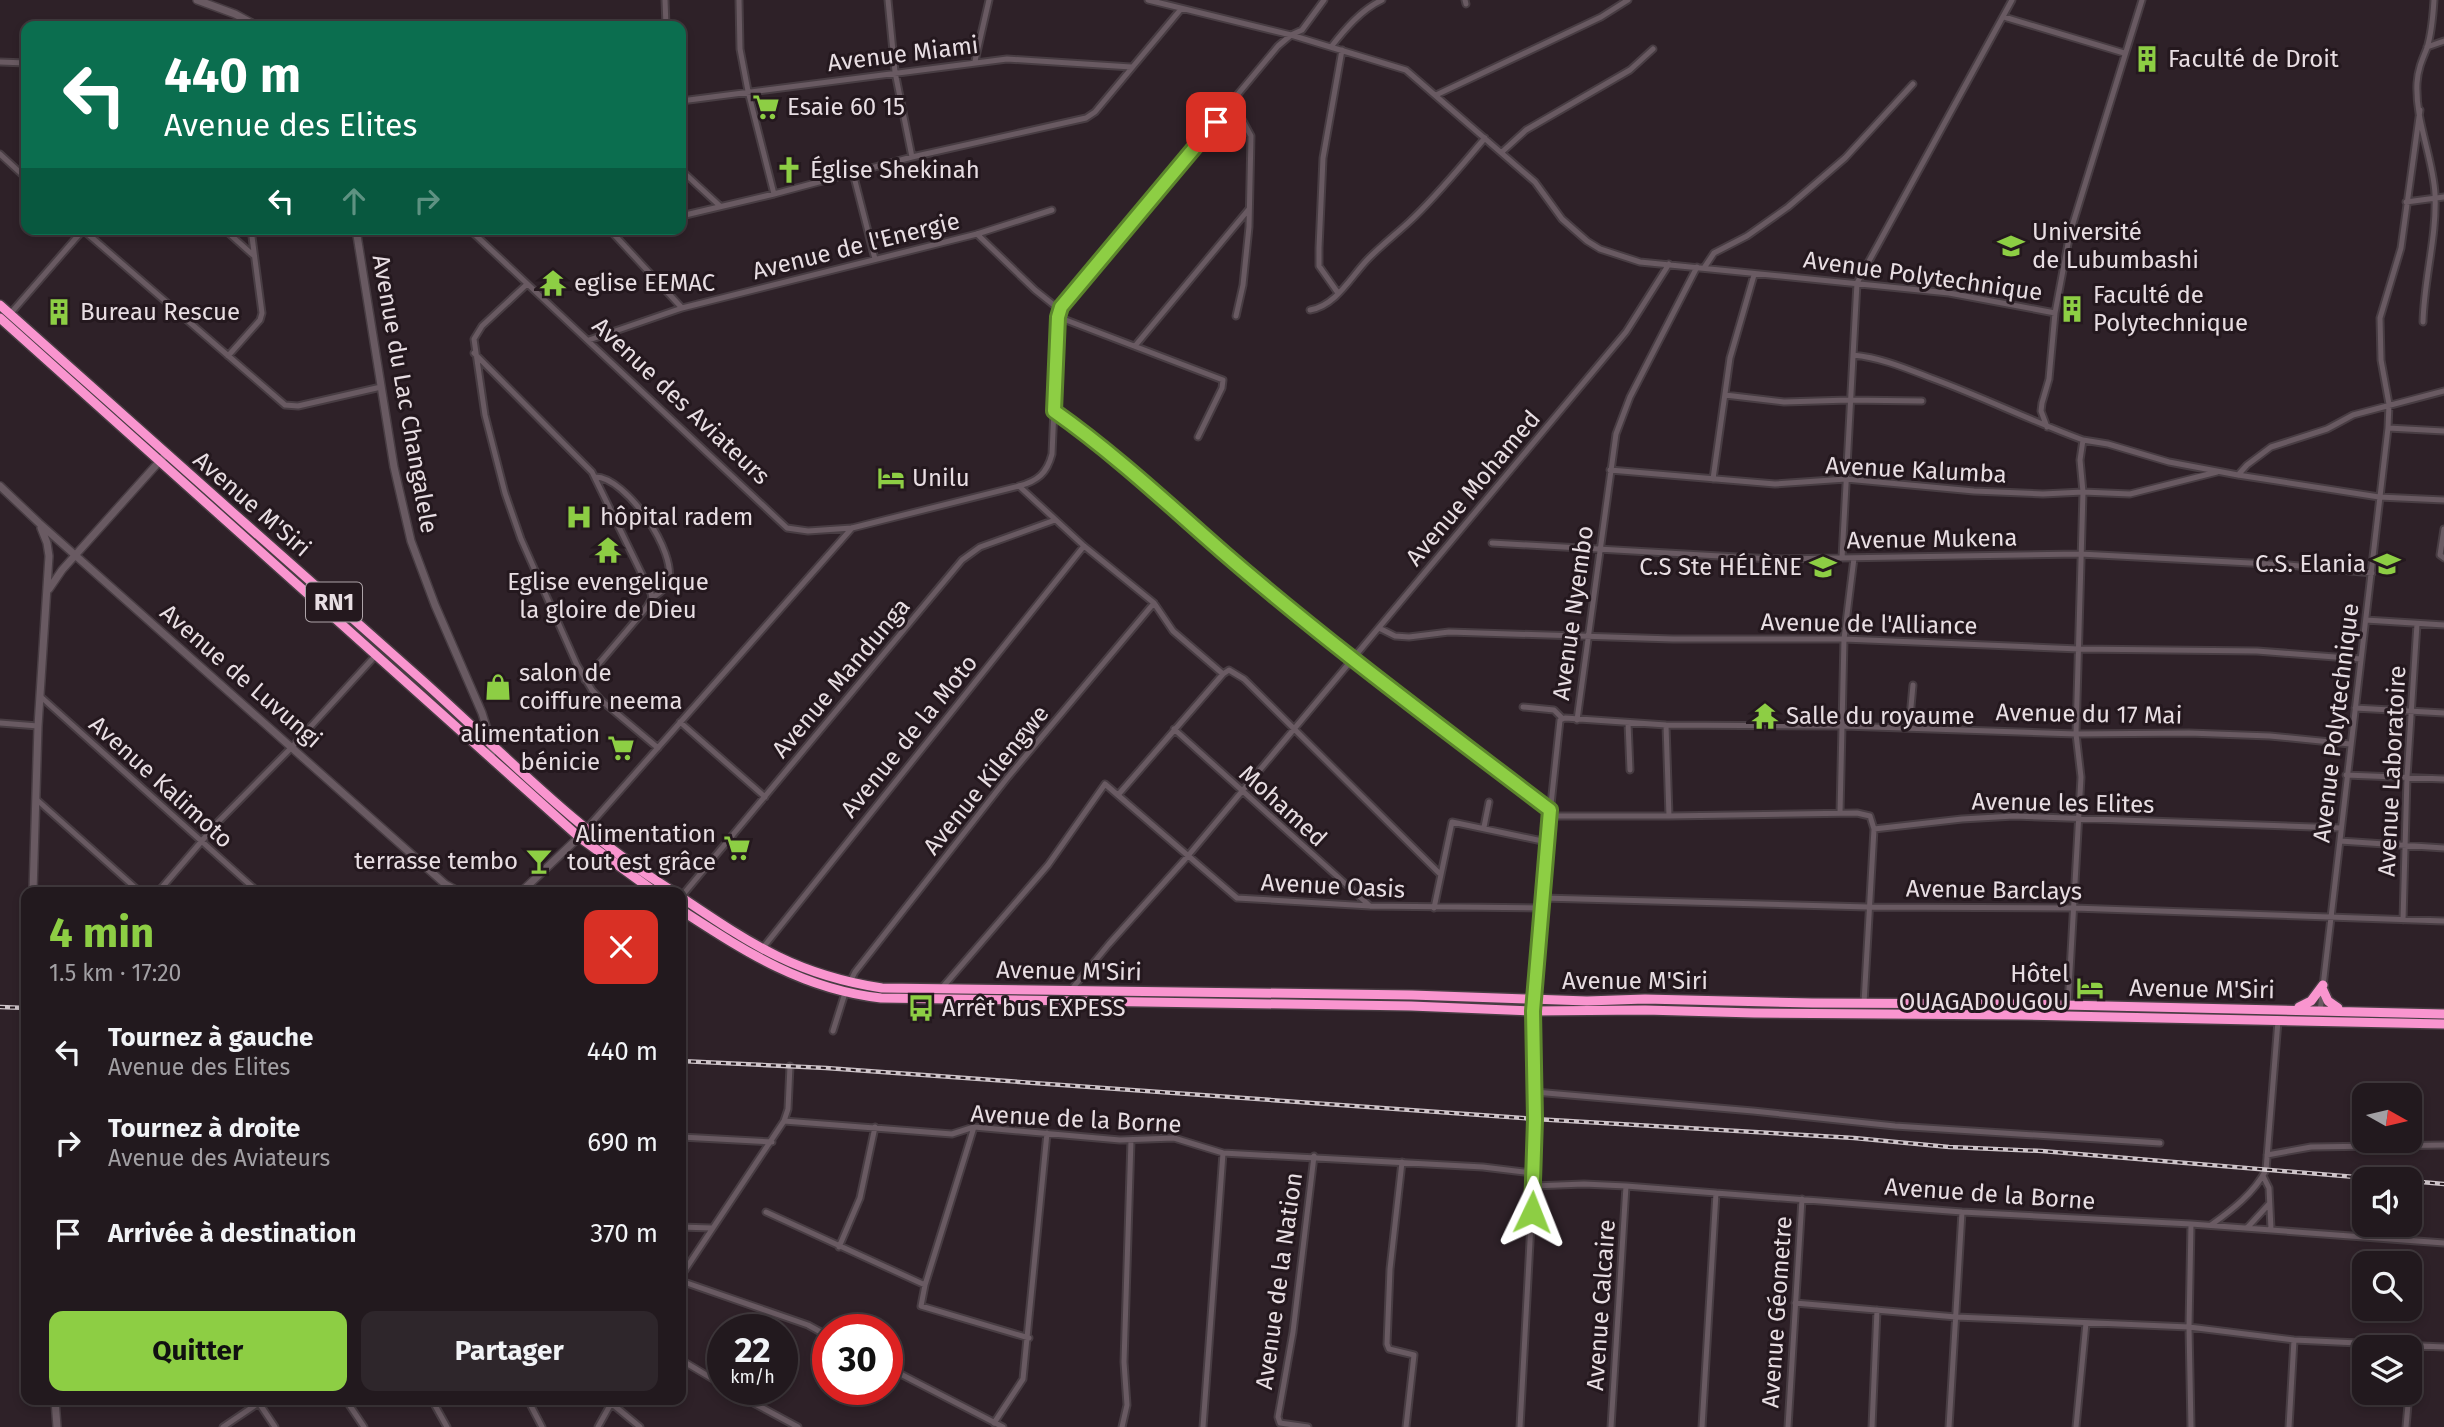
<!DOCTYPE html>
<html lang="fr">
<meta charset="utf-8">
<style>
:root{--surface:#22191e;--page:#2e262b;--text:#f1f3f6;--muted:#a2a0a4;--line:#3f383c;--accent:#8dce44}
body{margin:0;font-family:"Fira Sans",sans-serif;background:var(--page);color:var(--text);height:100vh;display:flex;flex-direction:column;font-size:26px;white-space:nowrap}
*{box-sizing:border-box;margin:0}
p{font-size:23px;color:var(--muted)}
.icon{flex:none;width:38px;height:38px;fill:none;stroke:currentColor;stroke-width:2;stroke-linecap:round;stroke-linejoin:round}
.map{position:relative;flex:1;overflow:hidden}
.panel{position:absolute;left:21px;top:887px;width:665px;height:518px;display:flex;flex-direction:column;background:var(--surface);border-radius:14px;box-shadow:0 4px 10px #0003,0 0 0 2px var(--line)}
.panel>*{flex:none}
.top-card{position:absolute;left:21px;top:21px;width:665px;height:214px;border-radius:14px;box-shadow:0 4px 10px #0003,0 0 0 2px var(--line);background:#0b6e4f;color:#fff;overflow:hidden}
.needle{width:46px;rotate:98deg}
.fabs{position:absolute;left:2352px;top:1083px;display:grid;gap:14px}
.fabs a{display:grid;place-items:center;width:70px;height:70px;border-radius:14px;background:var(--surface);box-shadow:0 4px 10px #0003,0 0 0 2px var(--line);font-size:35px}
.speed{position:absolute;left:707px;top:1314px;display:flex;gap:14px;font-size:35px;font-weight:700;text-align:center}
.speed>*{display:grid;place-content:center;width:91px;height:91px;border-radius:50%;background:var(--surface);box-shadow:0 4px 10px #0003,0 0 0 2px var(--line);line-height:1}
.speed small{font-size:18px;font-weight:400}
.speed .limit{border:10px solid #d22;background:#fff;color:#111}
.pin{position:absolute;display:grid;place-items:center;width:60px;height:60px;color:#fff;margin:-30px;border-radius:14px;box-shadow:0 4px 10px #0006}
.me{position:absolute;width:77px;margin:-38px;rotate:2deg;stroke-linejoin:round;filter:drop-shadow(0 0 5px #0008)}
.turn{display:flex;align-items:center;gap:24px;height:147px;padding:0 28px;font-size:32px}
.turn .icon{width:91px;height:91px;stroke-width:2.5}
.turn b{display:block;font-size:49px;line-height:60px}
.lanes{display:flex;align-items:center;height:66px;padding:0 28px;background:#0003;justify-content:center;gap:35px;direction:ltr}
.lanes .off{opacity:.35}
.round{display:grid;place-items:center;flex:none;width:74px;height:74px;border-radius:14px;background:var(--page)}
.summary{display:flex;align-items:center;justify-content:space-between;height:119px;padding:0 28px}
h1{font-size:42px;font-weight:700;line-height:52px;color:var(--accent)}
.button{display:flex;gap:14px;margin-top:auto;padding:14px 28px}
.button a{flex:1;height:80px;border-radius:14px;background:var(--accent);color:#111;font-size:28px;font-weight:700;line-height:80px;text-align:center}
.button a+a{background:var(--page);color:var(--text)}
ul{padding:0;list-style:none}
li{display:flex;align-items:center;gap:21px;height:91px;padding:0 28px}
li div{flex:1}
li b{display:block;font-size:26px}
li em{font-style:normal}
.map>svg:first-child{display:block}
.lines{fill:none;stroke-linecap:round;stroke-linejoin:round}
.street-casing{stroke:#483d43;stroke-width:9}
.secondary-casing{stroke:#483d43;stroke-width:10}
.highway-casing{stroke:#483d43;stroke-width:12}
.street{stroke:#695a62;stroke-width:5}
.secondary{stroke:#695a62;stroke-width:7}
.highway{stroke:#f995cf;stroke-width:9}
.rail-casing{stroke:#cec4c9;stroke-width:4.5}
.rail{stroke:#24181e;stroke-width:2;stroke-dasharray:5;stroke-linecap:butt}
.route-casing{stroke:#5c862c;stroke-width:18}
.route{stroke:#8dce44;stroke-width:12}
.labels{text-anchor:middle;dominant-baseline:central;stroke-width:6;stroke-linejoin:round;paint-order:stroke}
.shield{fill:#24181e;stroke:#ada3a8;stroke-width:2}
.shield-label{font-size:23px;font-weight:bold;fill:#e8dee3}
.street-label{font-size:24px;fill:#e8dee3;stroke:#24181e}
.poi-label{font-size:24px;fill:#e8dee3;stroke:#24181e;text-anchor:start}
</style>
<div class="map">
<svg width="2444" height="1427" viewBox="0 0 2444 1427">
<rect width="100%" height="100%" fill="#2e2128"/>
<g class="lines">
<defs>
<path id="street" d="M665 0 666 26
M739 0 740 49 748 91 774 194
M888 0 895 72 912 157
M1148 0 1291 35 1406 70 1535 182 1562 219 1587 241 1600 249 1640 262 1949 293 2055 313
M1465 0 1466 4
M2004 17 2124 53
M1331 47C1345 29 1361 10 1382 0
M2427 47 2444 41
M975 61 989 0
M0 62 26 63
M1436 95 1601 17 1628 0
M681 101 1007 59 1131 67
M1233 103 1251 136 1249 227 1243 285 1236 316
M1502 152 1526 130 1630 70 1653 49
M0 154 26 178
M681 170 720 206
M853 173 875 259
M2406 202 2444 197
M681 216 774 194 912 157 1086 118 1095 112 1181 9
M82 229 285 405 298 406 381 387
M224 229 253 255
M469 229 787 528 808 531 852 528 1019 486C1038 481 1047 473 1052 454L1058 317 1064 303 1278 46 1291 35 1302 30 1324 0
M609 229 682 308
M615 234 632 229
M977 234 1035 290 1060 310
M1704 268 1714 253 1747 236 1788 207 1845 158 1913 84
M526 285 482 326 474 339 485 415 505 493 521 539 577 665 592 690 602 701 658 748
M1338 293 1319 266V248L1323 158 1342 50
M1310 310C1337 305 1351 276 1369 258 1382 245 1396 234 1409 222 1436 197 1460 167 1485 138
M10 314 83 230
M1058 317 1223 380 1222 388 1198 437
M2423 322C2424 279 2437 237 2435 194 2433 157 2415 121 2417 83 2418 69 2422 60 2427 48 2432 32 2433 16 2434 0
M589 340 682 308 977 234 1052 210
M1135 346 1249 209
M474 353 592 472 651 593 652 598 647 607 585 680
M1853 355C1882 358 1905 368 1931 378 1983 397 2031 421 2083 440L2080 460 2083 492 2076 734 2081 777 2068 1006
M228 356 260 320 262 313 251 229
M1725 395 1784 402 1849 400 1922 401
M1054 411 1098 443 1185 516 1225 554 1353 659 1557 816H1669L1857 813 1870 816 1874 829
M2047 427 2041 411 2042 403 2049 379 2055 313 2070 233 2142 0
M2388 428 2444 431
M2083 440 2108 444 2169 462 2238 475 2379 497 2444 500
M1610 470 1775 484 1846 479 1974 491 2043 494 2083 492 2130 494 2217 472
M2238 475 2247 465 2271 447 2327 429 2353 415 2444 391
M595 477C625 476 679 553 668 583 665 590 658 594 652 598
M1713 479 1730 358 1754 275
M1019 486 1084 546 1154 603 1173 631 1223 674 1229 670 1244 679 1439 873
M2444 529 2440 555 2444 558
M1492 543 1772 559 2080 554 2289 565 2372 573
M1842 558 1857 283 2012 0
M2366 620 2444 625
M1379 628 1395 636 1409 637 1449 632 1673 639H1844L2079 649 2257 651 2361 659
M40 696 258 892
M1523 707 1554 710 1562 718
M2355 708 2444 713
M1577 720 1616 434 1630 397 1697 267
M680 722 765 797
M0 723 38 726
M1628 723 1630 770
M1666 725 1669 816
M1909 728 1913 685
M1174 729 1370 906
M2346 775 2444 779
M1118 795 1223 674
M36 799 140 892
M1840 813 1844 639 1854 558
M1484 827 1489 802
M587 828 852 528
M2340 841 2444 848
M158 892 219 821 292 747 376 655
M681 897 962 560 980 547 1055 520
M1543 898 1868 907 2074 908 2444 921
M1434 908 1452 822 1547 842
M2403 920 2407 777 2417 624
M762 949 1084 546
M850 982 855 972 1008 777 1154 603
M941 989 1048 865 1105 784 1237 898 1370 906 1542 908
M1071 990 1109 944 1187 857 1626 332 1669 264
M1864 1003 1874 829 1962 819 2014 816 2341 828
M2320 1012 2388 428 2389 404 2381 360 2380 318 2401 248 2420 110
M833 1031 845 993
M1535 1092 1753 1111 1895 1126 2160 1143
M784 1121 952 1134 974 1127 1120 1140 1174 1138 1223 1153 1483 1167 1533 1173
M974 1127 925 1285 921 1306 1029 1338
M681 1137 772 1142
M2267 1155 2311 1147 2444 1145
M1402 1162 1390 1269 1387 1344 1389 1349 1414 1355 1406 1427
M2263 1176 2269 1188 2271 1229
M1533 1186 1584 1184 1626 1186 1962 1212 2191 1224 2444 1243
M766 1212 925 1285
M2211 1225C2232 1210 2254 1193 2266 1170L2278 1021
M681 1227 711 1228
M2247 1228 2269 1204
M839 1247 860 1198 875 1127
M681 1276 784 1121 788 1109 790 1066
M681 1281 808 1325 828 1336
M1795 1303 1956 1317 2189 1327 2294 1340 2444 1347
M681 1360 723 1385
M887 1367 1003 1427
M2410 1381 2413 1346
M729 1390 798 1427
M346 1400 364 1427
M432 1400 447 1427
M528 1400 542 1427
M259 1403 275 1427
M611 1403 640 1427
M994 1423 1023 1379 1047 1133
M223 1427 263 1400
M598 1427 613 1400
M1122 1427 1127 1405 1124 1362 1131 1140
M1203 1427 1223 1153
M1308 1427 1280 1423 1278 1417 1293 1332 1314 1156
M1520 1427 1533 1186 1535 1119 1533 1011 1547 842 1560 720 1565 718 1666 725 1844 726 2076 734 2189 733 2270 736 2350 744
M1611 1427 1626 1186
M1702 1427 1716 1193
M1788 1427 1802 1199
M1872 1427 1877 1310
M1949 1427 1962 1212
M2076 1427 2086 1323
M2191 1427 2189 1327 2191 1224
M2289 1427 2294 1340
M2406 1427 2409 1393"/>
<path id="secondary" d="M197 0 235 14 257 26
M356 229 394 467 411 541 435 605 482 713 490 739 492 760
M0 486 39 523 445 884 459 892
M49 589 62 570 166 454
M33 892 38 726 49 556 47 543 41 528
M521 892 581 835
M55 1400 57 1427"/>
<path id="highway" d="M0 305C140 431 282 556 423 681 504 754 581 835 674 892
M0 318 579 837 655 892
M681 897C751 944 796 975 882 988L1412 995 1587 1001 1645 999 1812 1003 2019 1004 2444 1014
M681 910C746 952 802 989 881 998L1411 1006 1533 1011 1645 1010 1754 1013 2020 1015 2444 1024
M2323 990 2328 1001 2338 1008
M2299 1007 2311 1001 2323 985"/>
</defs>
<!-- street casing -->
<use href="#street" class="street-casing"/>
<!-- secondary casing -->
<use href="#secondary" class="secondary-casing"/>
<!-- highway casing -->
<use href="#highway" class="highway-casing"/>
<!-- street -->
<use href="#street" class="street"/>
<!-- secondary -->
<use href="#secondary" class="secondary"/>
<!-- highway -->
<use href="#highway" class="highway"/>
<defs>
<path id="rail" d="M0 1007 26 1008
M681 1061 826 1068 1535 1119 1854 1138 1949 1147 2042 1151 2392 1180
M2410 1181 2444 1184"/>
</defs>
<!-- rail casing -->
<use href="#rail" class="rail-casing"/>
<!-- rail -->
<use href="#rail" class="rail"/>
</g>
<g class="lines">
<defs>
<path id="route" d="M1216 122 1061 307 1058 317 1054 411C1115 454 1169 505 1225 554 1329 644 1440 726 1550 810L1533 1011 1535 1119 1532 1212"/>
</defs>
<!-- route casing -->
<use href="#route" class="route-casing"/>
<!-- route -->
<use href="#route" class="route"/>
</g>
<!-- icons -->
<defs>
<symbol id="building-bare" viewBox="-9 -9 18 18"><path d="M-4-6H4V6H1V3H-1V6H-4ZM-2.5-4.3h1.7v1.8h-1.7ZM.8-4.3h1.7v1.8H.8ZM-2.5-1h1.7V.8h-1.7ZM.8-1h1.7V.8H.8Z" fill="#8dce44" stroke="#24181e" stroke-width="2.5" paint-order="stroke"/></symbol>
<symbol id="supermarket-bare" viewBox="-9 -9 18 18"><path d="M-6-5.5h2.5l.6 2H6L4.5 2H-2.5L-4.4-4H-6ZM-1.5 3.2a1.3 1.3 0 1 0 .1 0ZM3 3.2a1.3 1.3 0 1 0 .1 0Z" fill="#8dce44" stroke="#24181e" stroke-width="2.5" paint-order="stroke"/></symbol>
<symbol id="church-bare" viewBox="-9 -9 18 18"><path d="M-1.2-6h2.4v3.5h3.3v2.4h-3.3V6h-2.4V-.1h-3.3v-2.4h3.3Z" fill="#8dce44" stroke="#24181e" stroke-width="2.5" paint-order="stroke"/></symbol>
<symbol id="university-bare" viewBox="-9 -9 18 18"><path d="M0-5L7-2L0 1L-7-2ZM-4 1L0 2.5L4 1V4Q0 6-4 4Z" fill="#8dce44" stroke="#24181e" stroke-width="2.5" paint-order="stroke"/></symbol>
<symbol id="temple-bare" viewBox="-9 -9 18 18"><path d="M0-6L5-2H3V0L6.5 2.5H4V6H1.5V3h-3V6H-4V2.5H-6.5L-3 0V-2H-5Z" fill="#8dce44" stroke="#24181e" stroke-width="2.5" paint-order="stroke"/></symbol>
<symbol id="hotel-bare" viewBox="-9 -9 18 18"><path d="M-6-4.5h1.5V1H6V5H4.5V3h-9V5H-6ZM-4 0a1.8 1.8 0 1 1 3.6 0ZM.5 0V-2.5h3Q6-2.5 6 0Z" fill="#8dce44" stroke="#24181e" stroke-width="2.5" paint-order="stroke"/></symbol>
<symbol id="hospital-bare" viewBox="-9 -9 18 18"><path d="M-5-5h3v3.5h4V-5h3V5h-3V1.5h-4V5h-3Z" fill="#8dce44" stroke="#24181e" stroke-width="2.5" paint-order="stroke"/></symbol>
<symbol id="school-bare" viewBox="-9 -9 18 18"><path d="M0-5L7-2L0 1L-7-2ZM-4 1L0 2.5L4 1V4Q0 6-4 4Z" fill="#8dce44" stroke="#24181e" stroke-width="2.5" paint-order="stroke"/></symbol>
<symbol id="shop-bare" viewBox="-9 -9 18 18"><path d="M-5-2.5h2.3a2.7 3.5 0 0 1 5.4 0H5L5.5 6h-11ZM-1.5-2.5h3a1.5 2.3 0 0 0-3 0Z" fill="#8dce44" stroke="#24181e" stroke-width="2.5" paint-order="stroke"/></symbol>
<symbol id="bar-bare" viewBox="-9 -9 18 18"><path d="M-6-5H6L.8 .8V4.5H3.5V6h-7V4.5H-.8V.8Z" fill="#8dce44" stroke="#24181e" stroke-width="2.5" paint-order="stroke"/></symbol>
<symbol id="bus-bare" viewBox="-9 -9 18 18"><path d="M-5-6H5V4H4V6H2V4H-2V6H-4V4H-5ZM-3.5-4V0h7V-4ZM-3.5 1.2v1.5H-2V1.2ZM2 1.2v1.5H3.5V1.2Z" fill="#8dce44" stroke="#24181e" stroke-width="2.5" paint-order="stroke"/></symbol>
</defs>
<g fill-rule="evenodd">
<use href="#building-bare" x="2128" y="40" width="38" height="38"/>
<use href="#supermarket-bare" x="747" y="88" width="38" height="38"/>
<use href="#church-bare" x="770" y="151" width="38" height="38"/>
<use href="#university-bare" x="1992" y="227" width="38" height="38"/>
<use href="#temple-bare" x="534" y="264" width="38" height="38"/>
<use href="#building-bare" x="2053" y="290" width="38" height="38"/>
<use href="#building-bare" x="40" y="293" width="38" height="38"/>
<use href="#hotel-bare" x="872" y="459" width="38" height="38"/>
<use href="#hospital-bare" x="560" y="498" width="38" height="38"/>
<use href="#temple-bare" x="589" y="531" width="38" height="38"/>
<use href="#school-bare" x="2368" y="545" width="38" height="38"/>
<use href="#school-bare" x="1804" y="548" width="38" height="38"/>
<use href="#shop-bare" x="479" y="668" width="38" height="38"/>
<use href="#temple-bare" x="1746" y="697" width="38" height="38"/>
<use href="#supermarket-bare" x="602" y="729" width="38" height="38"/>
<use href="#supermarket-bare" x="718" y="829" width="38" height="38"/>
<use href="#bar-bare" x="520" y="842" width="38" height="38"/>
<use href="#hotel-bare" x="2071" y="969" width="38" height="38"/>
<use href="#bus-bare" x="902" y="989" width="38" height="38"/>
</g>
<g class="labels">
<!-- shield labels -->
<rect class="shield" x="306" y="582.5" width="56" height="39" rx="5"/>
<g class="shield-label">
<text x="334" y="602">RN1</text>
</g>
<!-- street labels -->
<g class="street-label">
<text transform="translate(903 54) rotate(-7)">Avenue Miami</text>
<text transform="translate(856 246) rotate(-14)">Avenue de l'Energie</text>
<text transform="translate(1923 276) rotate(8)">Avenue Polytechnique</text>
<text transform="translate(405 394) rotate(80)">Avenue du Lac Changalele</text>
<text transform="translate(681 401) rotate(43)">Avenue des Aviateurs</text>
<text transform="translate(1916 470) rotate(3)">Avenue Kalumba</text>
<text transform="translate(1473 488) rotate(-50)">Avenue Mohamed</text>
<text transform="translate(252 504) rotate(41)">Avenue M'Siri</text>
<text transform="translate(1932 539) rotate(-1)">Avenue Mukena</text>
<text transform="translate(1573 613) rotate(-82)">Avenue Nyembo</text>
<text transform="translate(1869 624) rotate(1)">Avenue de l'Alliance</text>
<text transform="translate(241 676) rotate(41)">Avenue de Luvungi</text>
<text transform="translate(841 678) rotate(-50)">Avenue Mandunga</text>
<text transform="translate(2089 714) rotate(1)">Avenue du 17 Mai</text>
<text transform="translate(2336 723) rotate(-83)">Avenue Polytechnique</text>
<text transform="translate(909 736) rotate(-51)">Avenue de la Moto</text>
<text transform="translate(2392 771) rotate(-87)">Avenue Laboratoire</text>
<text transform="translate(986 780) rotate(-51)">Avenue Kilengwe</text>
<text transform="translate(161 782) rotate(42)">Avenue Kalimoto</text>
<text transform="translate(2063 803) rotate(1)">Avenue les Elites</text>
<text transform="translate(1283 806) rotate(42)">Mohamed</text>
<text transform="translate(1333 886) rotate(3)">Avenue Oasis</text>
<text transform="translate(1994 890) rotate(1)">Avenue Barclays</text>
<text transform="translate(1069 971) rotate(1)">Avenue M'Siri</text>
<text x="1635" y="981">Avenue M'Siri</text>
<text transform="translate(2202 989) rotate(1)">Avenue M'Siri</text>
<text transform="translate(1076 1119) rotate(3)">Avenue de la Borne</text>
<text transform="translate(1990 1194) rotate(4)">Avenue de la Borne</text>
<text transform="translate(1279 1281) rotate(-82)">Avenue de la Nation</text>
<text transform="translate(1601 1305) rotate(-86)">Avenue Calcaire</text>
<text transform="translate(1777 1312) rotate(-86)">Avenue Géometre</text>
</g>
<!-- poi labels -->
<g class="poi-label">
<text x="2168" y="59">Faculté de Droit</text>
<text x="787" y="107">Esaie 60 15</text>
<text x="810" y="170">Église Shekinah</text>
<text x="2032" y="232">Université<tspan x="2032" dy="28">de Lubumbashi</tspan></text>
<text x="574" y="283">eglise EEMAC</text>
<text x="2093" y="295">Faculté de<tspan x="2093" dy="28">Polytechnique</tspan></text>
<text x="80" y="312">Bureau Rescue</text>
<text x="912" y="478">Unilu</text>
<text x="600" y="517">hôpital radem</text>
<text x="2366" y="564" text-anchor="end">C.S. Elania</text>
<text x="1802" y="567" text-anchor="end">C.S Ste HÉLÈNE</text>
<text x="608" y="582" text-anchor="middle">Eglise evengelique<tspan x="608" dy="28">la gloire de Dieu</tspan></text>
<text x="519" y="673">salon de<tspan x="519" dy="28">coiffure neema</tspan></text>
<text x="1786" y="716">Salle du royaume</text>
<text x="600" y="734" text-anchor="end">alimentation<tspan x="600" dy="28">bénicie</tspan></text>
<text x="716" y="834" text-anchor="end">Alimentation<tspan x="716" dy="28">tout est grâce</tspan></text>
<text x="518" y="861" text-anchor="end">terrasse tembo</text>
<text x="2069" y="974" text-anchor="end">Hôtel<tspan x="2069" dy="28">OUAGADOUGOU</tspan></text>
<text x="942" y="1008">Arrêt bus EXPESS</text>
</g>
</g>
</svg>
<div class="fabs">
<a><svg class="needle" viewBox="-14 -14 28 28"><path d="M0-13l5 13h-10z" fill="#e53935"/><path d="M0 13l5-13h-10z" fill="#a2a0a4"/></svg></a>
<a><svg class="icon" aria-label="sound" viewBox="0 0 24 24"><path d="M4 9h4l5-4v14l-5-4H4zM17 9q2 3 0 6"/></svg></a>
<a><svg class="icon" aria-label="search" viewBox="0 0 24 24"><circle cx="10" cy="10" r="6"/><path d="M15 15l6 6"/></svg></a>
<a><svg class="icon" aria-label="layers" viewBox="0 0 24 24"><path d="M12 4l9 5-9 5-9-5zM3 14l9 5 9-5"/></svg></a>
</div>
<div class="speed"><div>22<small>km/h</small></div><div class="limit">30</div></div>
<div class="pin" style="left:1216px;top:122px;background:#d93025"><svg class="icon" aria-label="arrive" viewBox="0 0 24 24"><path d="M6 21V4h12l-3 4 3 4H6"/></svg></div>
<svg class="me" style="left:1532px;top:1212px" viewBox="-20 -20 40 40"><path d="M0-17L14 15 0 8-14 15z" fill="#8dce44" stroke="#fff" stroke-width="4"/></svg>
<div class="top-card">
<div class="turn"><svg class="icon" aria-label="left" viewBox="0 0 24 24"><path d="M17 20v-9H6M10 6l-5 5 5 5"/></svg><div><b>440 m</b>Avenue des Elites</div></div>
<div class="lanes"><svg class="icon" aria-label="left" viewBox="0 0 24 24"><path d="M17 20v-9H6M10 6l-5 5 5 5"/></svg><svg class="icon off" aria-label="ahead" viewBox="0 0 24 24"><path d="M12 20V5M6 11l6-6 6 6"/></svg><svg class="icon off" aria-label="right" viewBox="0 0 24 24"><path d="M7 20v-9h11M14 6l5 5-5 5"/></svg></div>
</div>
<section class="panel">
<div class="summary"><div><h1>4 min</h1><p>1.5 km · 17:20</p></div><a class="round" style="background:#d93025;color:#fff"><svg class="icon" aria-label="close" viewBox="0 0 24 24"><path d="M6 6l12 12M18 6L6 18"/></svg></a></div>
<ul>
<li><svg class="icon" aria-label="left" viewBox="0 0 24 24"><path d="M17 20v-9H6M10 6l-5 5 5 5"/></svg><div><b>Tournez à gauche</b><p>Avenue des Elites</p></div><em>440 m</em></li>
<li><svg class="icon" aria-label="right" viewBox="0 0 24 24"><path d="M7 20v-9h11M14 6l5 5-5 5"/></svg><div><b>Tournez à droite</b><p>Avenue des Aviateurs</p></div><em>690 m</em></li>
<li><svg class="icon" aria-label="arrive" viewBox="0 0 24 24"><path d="M6 21V4h12l-3 4 3 4H6"/></svg><div><b>Arrivée à destination</b></div><em>370 m</em></li>
</ul>
<div class="button"><a>Quitter</a><a>Partager</a></div>
</section>
</div>
